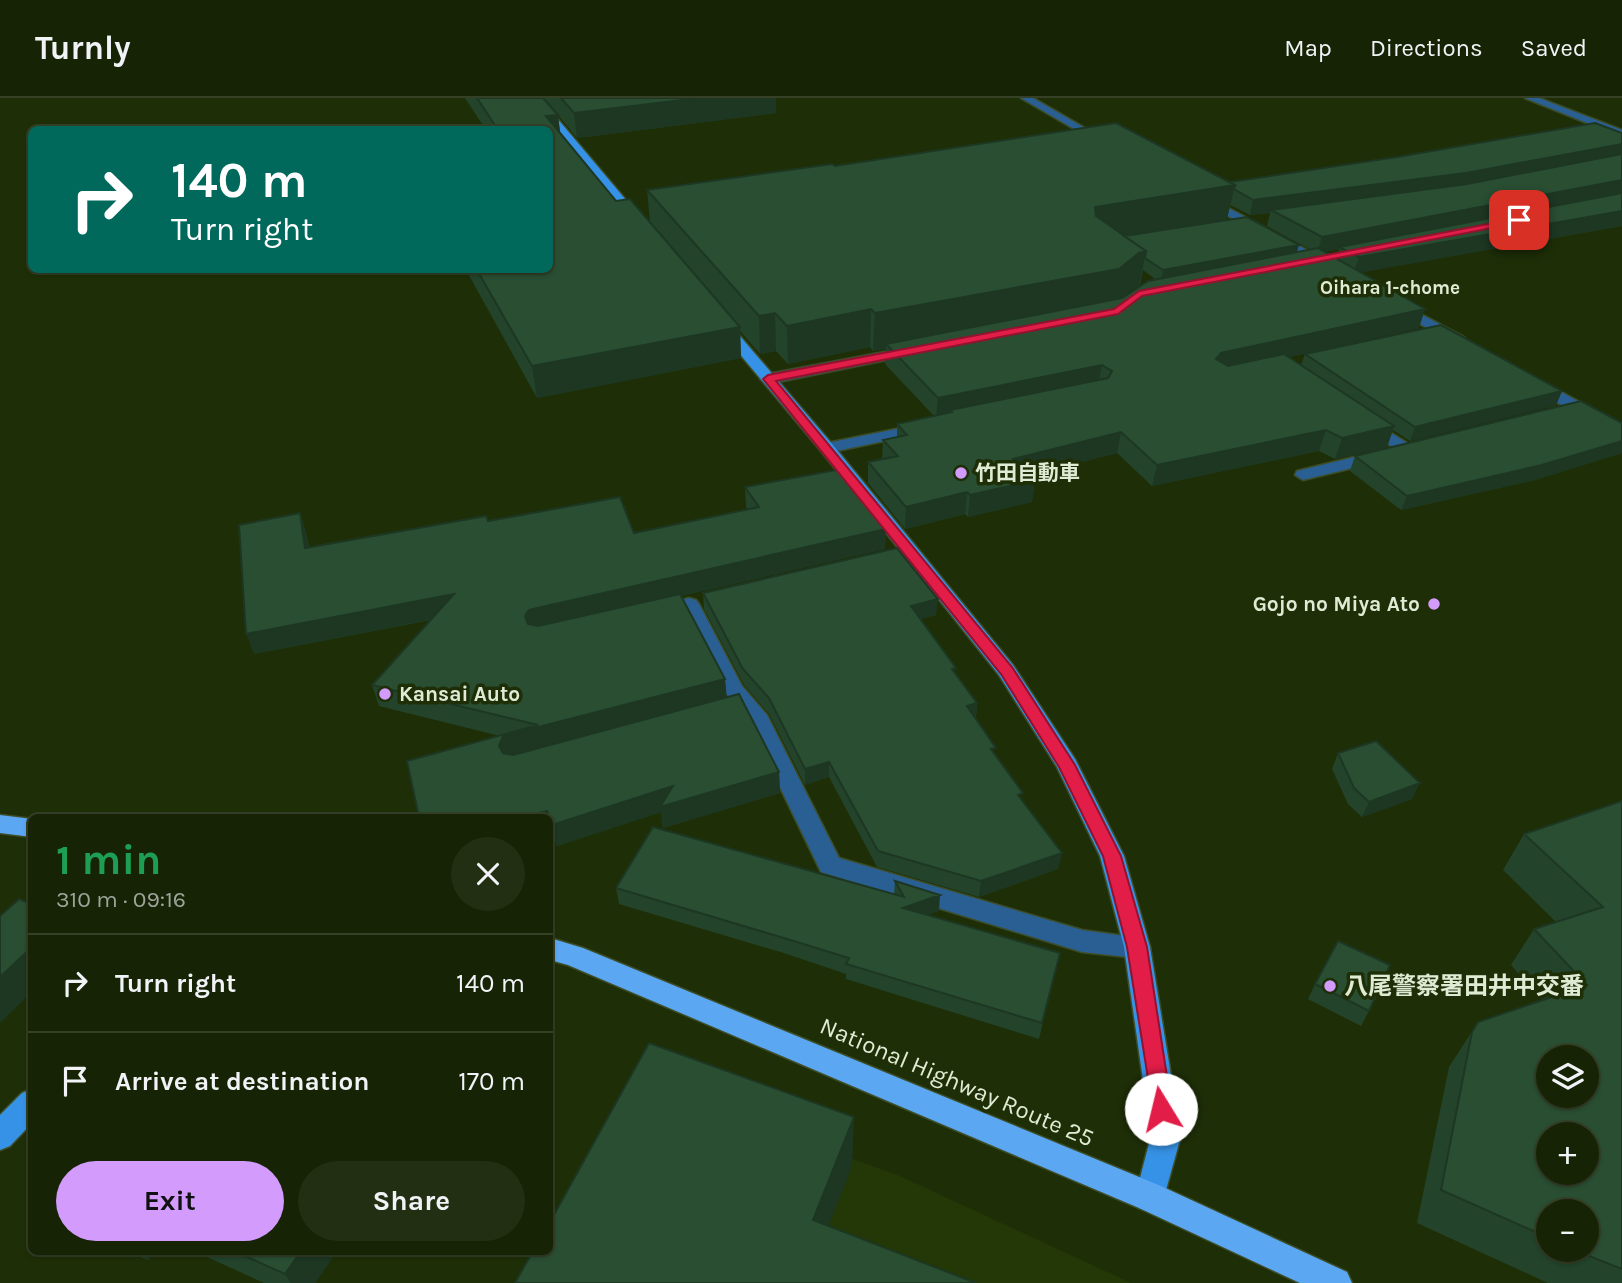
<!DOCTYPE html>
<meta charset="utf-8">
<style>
:root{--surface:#162305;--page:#232f13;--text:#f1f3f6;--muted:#9ea49a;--line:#354027;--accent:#d39cfc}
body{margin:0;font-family:Karla,"Noto Sans JP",sans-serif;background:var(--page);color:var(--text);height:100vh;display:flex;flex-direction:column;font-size:26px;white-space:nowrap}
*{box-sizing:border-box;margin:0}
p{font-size:23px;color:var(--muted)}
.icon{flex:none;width:38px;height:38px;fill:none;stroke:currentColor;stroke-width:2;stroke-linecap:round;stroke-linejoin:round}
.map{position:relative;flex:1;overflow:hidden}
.panel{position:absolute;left:28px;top:716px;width:525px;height:441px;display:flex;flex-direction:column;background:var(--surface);border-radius:10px;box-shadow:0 2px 5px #0004,0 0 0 2px var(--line)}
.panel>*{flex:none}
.banner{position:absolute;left:28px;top:28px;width:525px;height:147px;border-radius:10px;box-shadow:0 2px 5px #0004,0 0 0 2px var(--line);background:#00695c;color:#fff;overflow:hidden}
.buttons{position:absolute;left:1536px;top:947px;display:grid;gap:14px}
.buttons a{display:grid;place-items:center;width:63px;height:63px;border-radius:50%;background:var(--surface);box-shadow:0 2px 5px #0004,0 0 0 2px var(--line);font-size:35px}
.pin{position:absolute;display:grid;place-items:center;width:60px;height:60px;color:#fff;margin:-30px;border-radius:14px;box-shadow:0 4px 10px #0006}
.me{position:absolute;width:77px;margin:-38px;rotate:351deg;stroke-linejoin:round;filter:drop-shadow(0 0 5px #0008)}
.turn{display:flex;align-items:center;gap:24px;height:147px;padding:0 28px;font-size:32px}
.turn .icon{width:91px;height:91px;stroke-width:2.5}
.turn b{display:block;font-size:49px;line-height:60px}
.round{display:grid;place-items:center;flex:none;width:74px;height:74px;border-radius:37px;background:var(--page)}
.overview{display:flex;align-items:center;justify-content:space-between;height:119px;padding:0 28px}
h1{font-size:42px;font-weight:700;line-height:52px;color:#1e9e55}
.cta{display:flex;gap:14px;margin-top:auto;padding:14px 28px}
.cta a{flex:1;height:80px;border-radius:42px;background:var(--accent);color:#111;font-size:28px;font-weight:700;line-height:80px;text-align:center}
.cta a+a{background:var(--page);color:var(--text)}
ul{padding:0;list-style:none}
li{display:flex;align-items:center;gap:21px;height:98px;padding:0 28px;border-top:2px solid var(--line)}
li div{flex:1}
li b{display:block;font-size:26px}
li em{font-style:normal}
header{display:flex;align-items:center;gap:42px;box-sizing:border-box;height:98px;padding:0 35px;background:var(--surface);border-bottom:2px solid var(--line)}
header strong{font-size:33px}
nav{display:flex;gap:38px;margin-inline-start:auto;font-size:24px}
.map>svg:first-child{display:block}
.built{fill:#233707}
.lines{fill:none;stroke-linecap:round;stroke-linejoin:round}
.minor-casing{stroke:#3d4d28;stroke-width:3}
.major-casing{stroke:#3d4d28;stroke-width:3}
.highway-casing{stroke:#3d4d28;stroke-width:3}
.minor{fill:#295f92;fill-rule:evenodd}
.major{fill:#3692e6;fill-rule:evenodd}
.highway{fill:#5ba7f2;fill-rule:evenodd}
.wall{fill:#23432b;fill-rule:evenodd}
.shaded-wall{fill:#1d3723}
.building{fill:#294e32;stroke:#1d3723;stroke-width:2;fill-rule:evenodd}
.route{fill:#e11d48;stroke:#92132f;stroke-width:2}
.poi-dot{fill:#d39cfc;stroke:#1e2f07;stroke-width:2.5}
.labels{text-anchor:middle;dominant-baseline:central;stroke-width:7;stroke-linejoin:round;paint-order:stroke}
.far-neighbourhood-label{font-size:19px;font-weight:bold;fill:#dfebd4;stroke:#1e2f07}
.poi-label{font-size:21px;font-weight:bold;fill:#dfebd4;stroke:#1e2f07;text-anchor:start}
.near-poi-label{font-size:24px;font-weight:bold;fill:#dfebd4;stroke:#1e2f07;text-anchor:start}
.near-street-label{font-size:24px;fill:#dfebd4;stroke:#1e2f07}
</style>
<header>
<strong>Turnly</strong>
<nav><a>Map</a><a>Directions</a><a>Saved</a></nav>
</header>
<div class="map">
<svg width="1622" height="1185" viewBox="0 0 1622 1185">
<rect width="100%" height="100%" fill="#1e2f07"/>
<!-- built -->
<path class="built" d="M642 984 900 1078 1131 1185H534Z"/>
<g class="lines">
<defs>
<path id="minor" d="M1021 0H1033L1109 44 1100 46Z
M1525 0H1539L1622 32V39Z
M1206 98 1329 164 1330 167 1329 170H1319L1202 103 1200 101Z
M1398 204 1464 239 1466 242 1459 246 1454 245 1393 211 1391 208Z
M911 249 916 250 918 253 916 256 768 286 760 281 768 276Z
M1536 280 1583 306 1585 309C1578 316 1560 320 1550 317L1548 314 1550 311 1563 308 1531 288 1528 285 1531 282Z
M1367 320 1412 348 1414 351 1412 354H1400L1361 328 1359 325 1361 322Z
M926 325 934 330 932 333 827 355 819 350 827 345Z
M1379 353 1387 358 1385 362 1303 382 1295 377 1297 373Z
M689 500 696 502 699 506 742 588 767 617 839 760 1082 832 1146 841 1150 849 1146 857 1137 860 1082 854 821 774 747 621 723 592 679 506 682 502Z"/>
<path id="major" d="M530 0H540L642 121V127H634Z
M723 223 728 224 833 347 1013 567 1075 661 1124 758 1150 849 1181 1038 1161 1110 1150 1114 1139 1110 1135 1099 1151 1038 1124 849 1100 758 1057 669 999 577 821 353 718 230V224Z
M32 991V1025L10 1048 0 1052V1017L22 995Z"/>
<path id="highway" d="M0 717 32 721V739L0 735Z
M550 840 583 850 1161 1088 1347 1174 1352 1185H1300L1139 1110 568 867 550 862Z"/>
</defs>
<!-- minor casing -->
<use href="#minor" class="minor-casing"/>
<!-- major casing -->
<use href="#major" class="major-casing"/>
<!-- highway casing -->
<use href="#highway" class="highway-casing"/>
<!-- minor -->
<use href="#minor" class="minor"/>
<!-- major -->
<use href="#major" class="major"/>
<!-- highway -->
<use href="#highway" class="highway"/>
</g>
<!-- wall -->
<path class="wall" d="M465 0H776V15L577 40 558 17 560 35 616 103 650 124 647 92 835 68 1230 84 1622 35V128L1360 174 1419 230 1289 259 1301 267 1305 256 1562 293 1556 307 1410 343 1393 332 1387 349 1335 361 1319 353 1152 388 1117 355 1030 377 1035 382 1032 404 968 419 965 416 905 431 868 385V364L882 361 883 342 897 339V326L934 318 885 266 886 251 873 253 870 249 788 266 776 253 760 256 740 233 741 260 537 300 466 172H550V32H486ZM1230 107 1250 117 1270 115 1267 128 1311 152 1297 154 1124 138 1227 121ZM1339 151 1336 161 1324 154ZM1143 172 1155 181 1140 188ZM1137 190 1121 201 1132 191Z
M1622 325V355L1535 382 1401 412 1350 373 1355 358Z
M745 389 885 416 884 429 886 431 885 451 681 498 725 581 726 599 779 674 780 695 663 730 661 714 557 748 552 734H550V719H419L500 638 379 608 372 587 431 522 254 556 300 415 306 435 309 449 488 423 634 435 748 412 746 409Z
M703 495 936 517 920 521 956 575 977 605 976 620 995 657 1022 702 1062 755 1058 771 979 799 877 769 829 679 805 687 769 616 744 587 704 511Z
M1338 655 1412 701 1362 719 1348 706 1332 671Z
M1622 703V1185H1548L1417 1125 1449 969 1478 924 1542 902 1511 867 1534 831 1556 824 1503 772 1524 736ZM1549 1113 1587 1152H1549Z
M895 783 939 813 927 817 1060 855 1039 941 846 881V876L787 856 619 806 616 790 894 797Z
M1315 886 1369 913 1361 928 1308 901Z
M121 1153H154L149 1162Z
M194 1153H337L315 1185H264Z"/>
<!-- shaded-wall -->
<path class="shaded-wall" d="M699 0H776V15L577 40 574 15Z
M558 17 561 42 546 18Z
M1622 46V59L1461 90 1271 112 1270 115 1250 117 1253 102Z
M1622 82V95L1339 149V151L1317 155 1322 139Z
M1235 87 1227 121 1090 143 1095 109Z
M1622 113V128L1353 176 1359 159Z
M1299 147 1295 160 1161 185 1163 172Z
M1146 153 1139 189 1132 191 1113 208 886 246V251L873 253 875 215Z
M871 211 870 249 788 266 787 228Z
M1425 211 1419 230 1216 275V261L1221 255Z
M775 215 776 253 760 256 759 218Z
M740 229 741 260 537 300 532 268Z
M1102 267 1098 287 950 312 949 318 936 320 938 300Z
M1562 293 1556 307 1410 343 1415 329Z
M1394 328 1387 349 1335 361 1342 340Z
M1326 332 1319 353 1152 388 1157 367Z
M1121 334 1117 355 1010 382 1013 361Z
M1622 343V355L1535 382 1401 412 1407 398Z
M1035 382 1032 404 968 419 970 397Z
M967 394 965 416 905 431 906 409Z
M300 415 306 435 312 470 305 450Z
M885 416 884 432 886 431 885 451 533 532 529 539 525 518 529 512Z
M454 496 459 516 254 556 246 536Z
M938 501 936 517 910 524 911 508Z
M725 581 727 601 504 669 499 648 503 638Z
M977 605 975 621 967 608Z
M829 664V679L805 687V671Z
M779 674 780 695 663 730 661 714 557 748 552 727 673 688Z
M1420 685 1412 701 1362 719 1369 704Z
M547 713 549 719H523Z
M480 715 481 719H464Z
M1062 755 1058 771 979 799 981 783Z
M940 797 939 813 902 826 903 810Z
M32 849V894L0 925V879Z
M854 1019 852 1068 813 1168V1122Z
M142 1153H154L149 1162Z
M301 1153H337L315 1185H291L285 1176Z"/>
<!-- building -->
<path class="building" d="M477 0H543L558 17 546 18 616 103 630 101 740 229 532 268 477 172H550V32H498Z
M561 0H699L574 15Z
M1116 25 1235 87 1095 109 1096 118 1146 153 1139 155 1119 171 875 215 871 211 787 228 775 215 759 218 647 92 832 66 835 68Z
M1595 25 1622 35V46L1466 75 1253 102 1234 91 1235 87 1230 84 1397 59Z
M1622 56V82L1322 139 1271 112 1467 86Z
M1622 95V113L1359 159 1339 149Z
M1247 119 1299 147 1163 172 1145 160 1146 153 1124 138Z
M1318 150 1425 211 1221 255 1216 261 1228 268 1284 256 1394 328 1342 340 1326 332 1157 367 1121 334 1013 361 1035 382 970 397 967 394 906 409 868 364 898 358 883 342 907 337 897 326 952 314 950 312 1108 280 1112 273 1102 267 938 300 886 246 1122 200 1148 183Z
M1441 227 1562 293 1415 329 1305 256Z
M1581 303 1622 325V343L1542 367 1407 398 1355 358Z
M847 370 885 416 876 419 886 431 529 512 525 518 528 526 538 528 680 496 725 581 503 638 499 648 503 655 513 657 739 596 779 674 660 709 673 688 552 727 547 713 523 719H481L480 715 464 719H419L407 663 538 627 372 587 454 496 246 536 239 427 300 415 305 450 486 418 488 423 620 399 634 435 759 409 745 389Z
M897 450 938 501 911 508 956 570 952 571 977 605 967 608 996 650 991 651 1023 695 1018 697 1062 755 981 783 878 753 829 664 805 671 769 600 743 571 703 495Z
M1376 643 1420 685 1369 704 1354 690 1338 655Z
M1622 703V1171L1574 1152H1587V1113H1549V1140L1441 1092 1472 934 1478 924 1587 887 1534 831 1603 809 1524 736ZM1549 959H1587V998H1549ZM1549 1036H1587V1074H1549Z
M653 729 904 799 895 783 940 797 903 810 1060 855 1042 925 846 866 849 860 787 841 616 790Z
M19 801 32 806V849L0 879V818Z
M1338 843 1390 867 1369 913 1315 886Z
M649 945 854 1019 813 1122 976 1185H515L533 1153H550V1124Z
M234 1153H301L285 1176Z"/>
<!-- route -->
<path class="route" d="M1519 120H1523V124L1142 198 1118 216 776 283 1012 569 1075 667 1121 758 1147 849 1172 1011 1169 1018 1161 1021 1154 1018 1127 849 1103 758 1059 669 1001 576 763 281 768 277 1114 211 1139 193Z"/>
<!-- markers -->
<g class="poi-dot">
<circle cx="961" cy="375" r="7"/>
<circle cx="1434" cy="506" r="7"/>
<circle cx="385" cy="596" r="7"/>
<circle cx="1330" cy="888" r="7"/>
</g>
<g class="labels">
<!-- far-neighbourhood labels -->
<g class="far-neighbourhood-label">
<text x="1390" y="190">Oihara 1-chome</text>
</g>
<!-- poi labels -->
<g class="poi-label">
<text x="975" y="375">竹田自動車</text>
<text x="1420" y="506" text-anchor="end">Gojo no Miya Ato</text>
<text x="399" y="596">Kansai Auto</text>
</g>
<!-- near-poi labels -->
<g class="near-poi-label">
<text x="1344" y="888">八尾警察署田井中交番</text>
</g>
<!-- near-street labels -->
<g class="near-street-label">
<text transform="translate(957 984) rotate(23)">National Highway Route 25</text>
</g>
</g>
</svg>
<div class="buttons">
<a><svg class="icon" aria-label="layers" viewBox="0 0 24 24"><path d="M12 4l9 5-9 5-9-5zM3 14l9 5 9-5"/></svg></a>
<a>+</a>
<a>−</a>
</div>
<div class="pin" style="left:1519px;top:122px;background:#d93025"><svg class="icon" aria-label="arrive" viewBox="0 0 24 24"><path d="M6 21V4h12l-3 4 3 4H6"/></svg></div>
<svg class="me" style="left:1161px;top:1011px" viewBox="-20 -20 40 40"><circle r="19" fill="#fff"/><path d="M0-13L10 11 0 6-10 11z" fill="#e11d48"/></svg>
<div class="banner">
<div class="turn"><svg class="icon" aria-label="right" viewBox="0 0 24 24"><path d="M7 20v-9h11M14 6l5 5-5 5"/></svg><div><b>140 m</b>Turn right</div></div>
</div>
<section class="panel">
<div class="overview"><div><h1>1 min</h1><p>310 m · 09:16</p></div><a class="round"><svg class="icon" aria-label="close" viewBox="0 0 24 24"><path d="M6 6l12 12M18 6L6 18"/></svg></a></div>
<ul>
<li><svg class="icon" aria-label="right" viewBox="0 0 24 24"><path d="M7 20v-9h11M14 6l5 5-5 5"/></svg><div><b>Turn right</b></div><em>140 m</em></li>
<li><svg class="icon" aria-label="arrive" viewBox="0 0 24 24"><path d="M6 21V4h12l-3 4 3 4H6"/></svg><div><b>Arrive at destination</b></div><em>170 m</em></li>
</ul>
<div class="cta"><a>Exit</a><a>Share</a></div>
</section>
</div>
